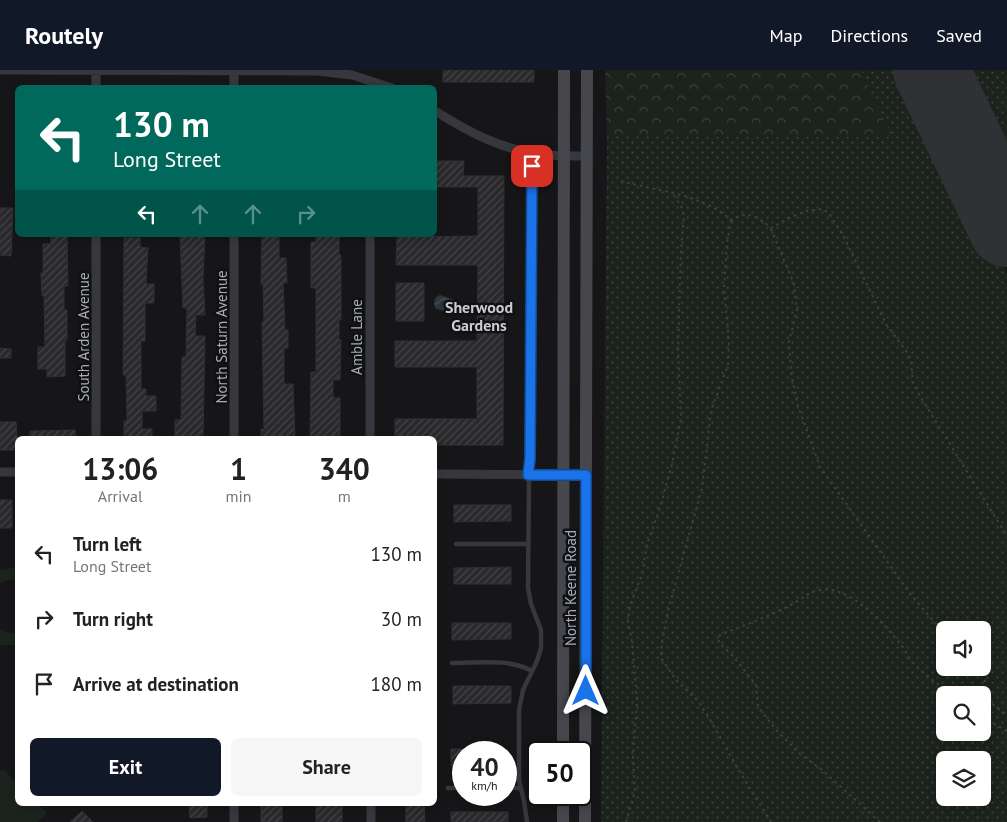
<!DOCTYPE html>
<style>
:root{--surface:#fff;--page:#f6f6f6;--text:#222;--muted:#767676;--accent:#111827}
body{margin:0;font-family:"PT Sans",sans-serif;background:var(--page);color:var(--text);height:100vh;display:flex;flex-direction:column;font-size:19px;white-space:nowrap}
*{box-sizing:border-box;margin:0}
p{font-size:16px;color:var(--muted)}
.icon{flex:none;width:28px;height:28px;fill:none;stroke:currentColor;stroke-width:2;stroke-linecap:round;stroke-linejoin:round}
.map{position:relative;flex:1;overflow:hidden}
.details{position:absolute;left:15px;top:366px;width:422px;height:370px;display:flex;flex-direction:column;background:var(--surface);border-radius:8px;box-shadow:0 2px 8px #0003}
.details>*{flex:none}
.banner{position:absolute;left:15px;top:15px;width:422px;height:152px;border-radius:8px;box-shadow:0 2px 8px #0003;background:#00695c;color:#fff;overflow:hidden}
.fabs{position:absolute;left:936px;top:551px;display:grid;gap:10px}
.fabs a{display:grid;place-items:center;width:55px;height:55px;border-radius:8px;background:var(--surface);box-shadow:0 2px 8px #0003;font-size:25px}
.speed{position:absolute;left:452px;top:671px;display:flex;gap:10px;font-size:25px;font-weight:700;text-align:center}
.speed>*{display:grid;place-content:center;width:65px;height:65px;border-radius:50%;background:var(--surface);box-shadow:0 2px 8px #0003;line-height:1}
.speed small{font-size:12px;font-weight:400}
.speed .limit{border:2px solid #111;border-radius:8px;background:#fff;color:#111}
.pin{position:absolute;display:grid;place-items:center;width:42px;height:42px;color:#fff;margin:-21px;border-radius:10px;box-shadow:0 2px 8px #0006}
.me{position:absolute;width:55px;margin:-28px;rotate:0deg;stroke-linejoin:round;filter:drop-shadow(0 0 4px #0008)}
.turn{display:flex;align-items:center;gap:18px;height:105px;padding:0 15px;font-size:22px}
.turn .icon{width:65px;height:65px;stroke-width:2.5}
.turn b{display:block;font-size:35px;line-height:42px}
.lanes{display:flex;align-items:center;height:48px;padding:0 15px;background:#0003;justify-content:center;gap:25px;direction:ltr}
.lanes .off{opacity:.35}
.eta{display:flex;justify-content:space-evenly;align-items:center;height:85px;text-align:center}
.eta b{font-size:30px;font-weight:800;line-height:35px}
.action{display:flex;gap:10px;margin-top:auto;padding:10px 15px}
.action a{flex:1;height:58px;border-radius:8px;background:var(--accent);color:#fff;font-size:20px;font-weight:800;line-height:58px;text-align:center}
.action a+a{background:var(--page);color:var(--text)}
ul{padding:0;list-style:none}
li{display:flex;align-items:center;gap:15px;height:65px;padding:0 15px}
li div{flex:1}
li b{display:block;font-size:19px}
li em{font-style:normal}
header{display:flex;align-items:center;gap:30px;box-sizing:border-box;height:70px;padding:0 25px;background:var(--accent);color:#fff}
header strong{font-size:24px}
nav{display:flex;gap:28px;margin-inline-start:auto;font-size:18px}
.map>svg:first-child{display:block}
.grass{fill:url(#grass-dots);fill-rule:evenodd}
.forest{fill:url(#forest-crowns)}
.garden{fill:#1c231d}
.water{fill:url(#water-waves)}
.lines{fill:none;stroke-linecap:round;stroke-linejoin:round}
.taxiway{stroke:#303135;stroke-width:30}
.runway{stroke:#303135;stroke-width:76}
.building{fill:url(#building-hatch);stroke:#303034}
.path{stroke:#3d3f44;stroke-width:2;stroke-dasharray:2.5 4;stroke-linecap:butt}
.lane{stroke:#37383d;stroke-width:4.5}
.street{stroke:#37383d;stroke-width:9}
.secondary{stroke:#45474d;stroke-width:12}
.route-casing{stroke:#114b97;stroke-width:12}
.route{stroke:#1a73e8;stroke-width:9}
.labels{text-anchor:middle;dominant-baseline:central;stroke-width:5;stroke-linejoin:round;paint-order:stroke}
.street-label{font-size:15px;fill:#a8adb8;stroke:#111113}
.neighbourhood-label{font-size:16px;font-weight:bold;fill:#c9ccd4;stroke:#111113}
</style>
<header>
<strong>Routely</strong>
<nav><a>Map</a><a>Directions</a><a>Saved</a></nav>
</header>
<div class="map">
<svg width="1007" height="752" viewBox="0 0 1007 752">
<defs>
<pattern id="grass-dots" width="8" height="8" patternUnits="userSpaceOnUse" patternTransform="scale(1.25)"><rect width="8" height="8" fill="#1c231d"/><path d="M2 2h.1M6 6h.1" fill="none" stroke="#3a403c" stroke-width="1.8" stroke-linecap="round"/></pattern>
<pattern id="forest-crowns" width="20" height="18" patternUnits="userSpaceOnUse" patternTransform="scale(1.25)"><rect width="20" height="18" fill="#1c231d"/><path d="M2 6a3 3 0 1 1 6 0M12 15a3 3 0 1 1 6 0" fill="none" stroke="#3a403c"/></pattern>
<pattern id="water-waves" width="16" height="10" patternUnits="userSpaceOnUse" patternTransform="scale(1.25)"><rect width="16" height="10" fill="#2c353c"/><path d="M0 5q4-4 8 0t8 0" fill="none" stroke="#485056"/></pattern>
<pattern id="building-hatch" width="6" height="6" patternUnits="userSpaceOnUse" patternTransform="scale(1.25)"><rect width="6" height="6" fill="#29292c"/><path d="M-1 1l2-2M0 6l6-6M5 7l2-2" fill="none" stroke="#454548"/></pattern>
</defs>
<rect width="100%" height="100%" fill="#161618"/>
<!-- grass -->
<path class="grass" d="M861 0H909L1007 204V752H601L607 66 893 67 884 51ZM945 560H982V598H945ZM945 625H982V662H945ZM945 690H982V728H945Z
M953 0H1007V73L992 81Z"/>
<!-- forest -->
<path class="forest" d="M605 0H861L884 51 894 67 607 66Z"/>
<!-- garden -->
<path class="garden" d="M17 497V509L9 510 0 513V500Z
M0 559 6 562 17 563V575H0Z
M3 699 17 713 18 734H38L47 743 38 752H0V701Z"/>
<!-- water -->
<path class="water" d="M440 225 455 230 456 235 445 241 436 239C433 234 433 227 440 225Z"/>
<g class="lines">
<!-- taxiway -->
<path class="taxiway" d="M995 134C995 118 994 103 1007 92"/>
<!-- runway -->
<path class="runway" d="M931 0 1007 159"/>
</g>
<!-- building -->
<path class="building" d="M443 0H534V12H443Z
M435 91H464L463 106H504L503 375H435V369H395V349H477V297H395V271H477L478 195H396L397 167 478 166V117H435Z
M0 138H13L11 186 0 185Z
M180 165 205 166 203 209 205 245H196L195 266H205L203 369H175V350H181L182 287H186L187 238H183Z
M262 165H279V188H286L287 213H283L285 260H288V278H284V314H293L295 369H261V359H264L262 252H264L263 214H261Z
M316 165H339V185H341V250H339V270H341L340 310H333V328H340V367H334V369H310L311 302H316V218H311V172H316Z
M51 166H67L68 216H64V240H67V270H65V306L47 307V299H38V277H45L44 226H42L41 203H43V174H51Z
M124 168H140V177L148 178 146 214H154V233H145V271H141V319H146V326H156V341H142V359H152V369H124V351H127L126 305H123Z
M396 213H424V251H396Z
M0 278 11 279V288H0Z
M0 352H16L18 380H0Z
M75 360 76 369H30V361Z
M0 430H12V458H0Z
M454 435H511V451L454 452Z
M511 497V514H454V498Z
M452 553H511V569L452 570Z
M453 616H511V633L453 634Z
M451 679H464V696H451Z
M189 734H207V747L190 748Z
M261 734H282V752H261Z
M316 734H342V752H316Z
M406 734H424L425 752H406Z
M82 741 93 752H70Z
M451 742H508V752H451Z"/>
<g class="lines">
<!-- path -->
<path class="path" d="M621 111C657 121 702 124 731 150 748 140 757 146 771 158L789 148 806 141 822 139 829 143 844 167 886 254 906 281 911 290 913 313 920 326 1007 466
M731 150 727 173 724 218 729 272 728 295 711 341 702 418 668 541 662 572 661 588 676 610 697 630 708 646 738 699 771 752
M771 159 794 214 797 240 789 271 791 302 797 333 820 397 911 525 945 564
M979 598 984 607 992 634 1007 645
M982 647 1007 661
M626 752 635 721 633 686 637 631 632 572 628 552 629 543 630 535 642 505 647 474 659 441 672 394 681 348 678 279 681 180 684 145 681 136 673 124
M880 752 821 699 800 684 778 662 758 637 756 615 733 586 719 573 718 568 721 564C744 556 767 547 789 536 799 531 808 522 819 520 848 514 885 554 901 575 906 581 908 588 914 594 926 606 939 615 953 625"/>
<!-- lane -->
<path class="lane" d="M456 474H528
M452 593C479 593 508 588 532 601
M448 718H464
M506 718H521
M527 752 524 731 519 710V640L523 620 537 591 541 578V560L531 534 528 518 532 83"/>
<!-- street -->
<path class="street" d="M0 0 317 1 352 5 392 18
M234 0V18
M96 18V0
M435 41C470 63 506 82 548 85 561 86 574 86 587 86
M234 165V369
M96 369V165
M370 369V165
M0 402H18
M435 404 586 405
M371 734V752
M234 752V734"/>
<!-- secondary -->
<path class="secondary" d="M563 682 564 0
M563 752V725
M585 752 587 0"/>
</g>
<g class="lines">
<defs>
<path id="route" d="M532 96 530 389 528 405H586V621"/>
</defs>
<!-- route casing -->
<use href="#route" class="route-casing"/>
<!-- route -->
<use href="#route" class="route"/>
</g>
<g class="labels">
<!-- street labels -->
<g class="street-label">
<text transform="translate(83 267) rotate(-90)">South Arden Avenue</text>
<text transform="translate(221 267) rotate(-90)">North Saturn Avenue</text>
<text transform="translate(356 267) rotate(-90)">Amble Lane</text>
<text transform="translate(570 518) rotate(-90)">North Keene Road</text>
</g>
<!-- neighbourhood labels -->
<g class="neighbourhood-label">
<text x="479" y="237">Sherwood<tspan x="479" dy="18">Gardens</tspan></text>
</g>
</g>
</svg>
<div class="fabs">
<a><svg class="icon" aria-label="sound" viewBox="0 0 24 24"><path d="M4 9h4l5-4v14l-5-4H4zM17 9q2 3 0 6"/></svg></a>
<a><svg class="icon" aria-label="search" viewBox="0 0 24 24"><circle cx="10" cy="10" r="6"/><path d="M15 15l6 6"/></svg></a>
<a><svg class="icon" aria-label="layers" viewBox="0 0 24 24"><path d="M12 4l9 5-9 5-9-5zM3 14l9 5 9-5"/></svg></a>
</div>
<div class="speed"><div>40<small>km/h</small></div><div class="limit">50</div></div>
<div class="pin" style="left:532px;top:96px;background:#d93025"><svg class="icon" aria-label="arrive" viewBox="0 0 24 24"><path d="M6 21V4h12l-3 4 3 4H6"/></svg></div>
<svg class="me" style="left:586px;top:621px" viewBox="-20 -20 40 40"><path d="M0-17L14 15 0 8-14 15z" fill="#1a73e8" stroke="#fff" stroke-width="4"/></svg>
<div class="banner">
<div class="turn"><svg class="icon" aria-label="left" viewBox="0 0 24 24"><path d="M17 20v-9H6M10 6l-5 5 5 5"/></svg><div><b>130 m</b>Long Street</div></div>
<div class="lanes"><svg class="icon" aria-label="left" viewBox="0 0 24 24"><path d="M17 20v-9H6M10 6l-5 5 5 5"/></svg><svg class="icon off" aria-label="ahead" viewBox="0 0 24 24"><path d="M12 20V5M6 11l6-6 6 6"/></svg><svg class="icon off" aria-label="ahead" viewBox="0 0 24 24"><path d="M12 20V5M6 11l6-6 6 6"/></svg><svg class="icon off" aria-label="right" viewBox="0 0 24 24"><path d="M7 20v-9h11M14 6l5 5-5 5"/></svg></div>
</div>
<section class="details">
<div class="eta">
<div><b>13:06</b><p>Arrival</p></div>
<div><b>1</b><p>min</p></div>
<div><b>340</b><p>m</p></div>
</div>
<ul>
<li><svg class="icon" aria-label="left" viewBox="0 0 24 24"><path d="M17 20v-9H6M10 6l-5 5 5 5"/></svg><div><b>Turn left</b><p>Long Street</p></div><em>130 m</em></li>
<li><svg class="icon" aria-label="right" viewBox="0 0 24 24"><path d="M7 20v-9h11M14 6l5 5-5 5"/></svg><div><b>Turn right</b></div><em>30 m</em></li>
<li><svg class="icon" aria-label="arrive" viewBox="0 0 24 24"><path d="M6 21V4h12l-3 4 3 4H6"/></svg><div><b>Arrive at destination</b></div><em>180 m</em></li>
</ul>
<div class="action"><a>Exit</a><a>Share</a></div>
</section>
</div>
